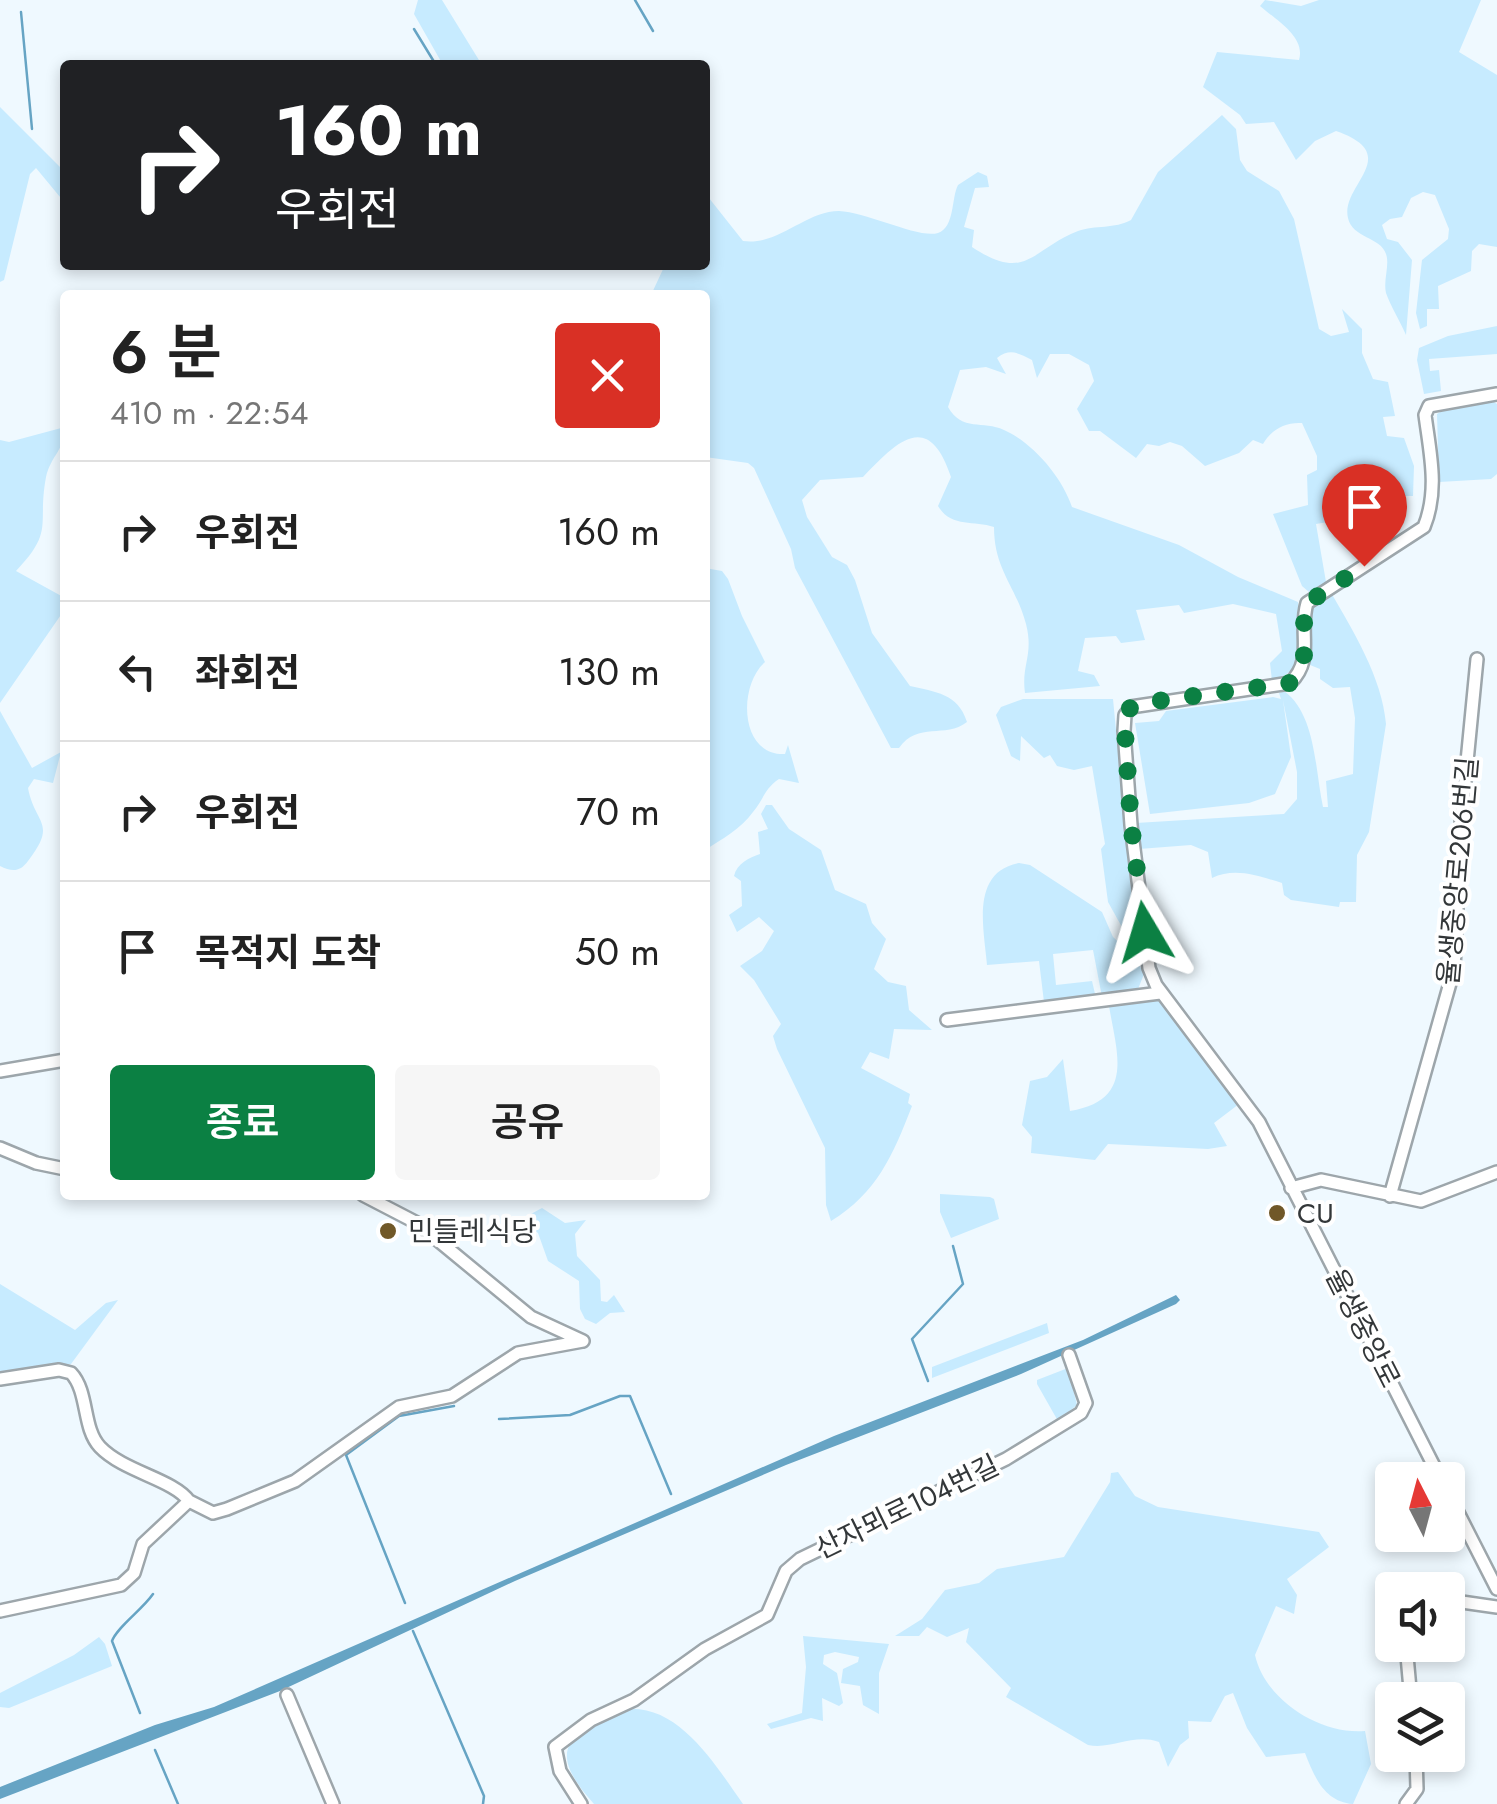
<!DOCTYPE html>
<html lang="ko">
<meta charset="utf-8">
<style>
:root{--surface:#fff;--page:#f6f6f6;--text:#222;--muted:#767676;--line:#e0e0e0;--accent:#0b8043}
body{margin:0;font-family:Jost,"Noto Sans KR",sans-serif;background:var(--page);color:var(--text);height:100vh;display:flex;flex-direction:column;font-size:38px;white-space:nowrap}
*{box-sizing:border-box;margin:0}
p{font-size:32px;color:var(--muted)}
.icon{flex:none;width:55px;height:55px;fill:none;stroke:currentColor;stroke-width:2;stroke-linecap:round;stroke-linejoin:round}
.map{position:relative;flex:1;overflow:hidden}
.sheet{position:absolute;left:60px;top:290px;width:650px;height:910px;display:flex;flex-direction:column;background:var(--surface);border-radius:10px;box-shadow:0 5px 15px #0003}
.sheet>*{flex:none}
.guide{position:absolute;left:60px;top:60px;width:650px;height:210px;border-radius:10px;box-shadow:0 5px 15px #0003;background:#202124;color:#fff;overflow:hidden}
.needle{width:65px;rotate:354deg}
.tools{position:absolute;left:1375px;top:1462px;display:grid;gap:20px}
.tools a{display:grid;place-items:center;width:90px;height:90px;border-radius:10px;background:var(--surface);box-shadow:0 5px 15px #0003;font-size:50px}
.pin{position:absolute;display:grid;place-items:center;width:85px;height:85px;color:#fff;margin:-102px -42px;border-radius:50% 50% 50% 0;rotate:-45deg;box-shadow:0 0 10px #0007}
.pin .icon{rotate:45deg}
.me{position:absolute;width:110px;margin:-55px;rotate:353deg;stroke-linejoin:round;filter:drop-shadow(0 0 8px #0008)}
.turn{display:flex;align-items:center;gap:35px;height:210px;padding:0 50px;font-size:45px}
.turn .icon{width:130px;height:130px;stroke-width:2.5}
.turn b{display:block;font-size:70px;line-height:85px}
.round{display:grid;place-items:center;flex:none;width:105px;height:105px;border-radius:10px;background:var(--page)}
.head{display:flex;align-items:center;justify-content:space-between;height:170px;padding:0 50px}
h1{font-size:60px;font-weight:600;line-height:75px}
.primary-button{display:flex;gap:20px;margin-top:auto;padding:20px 50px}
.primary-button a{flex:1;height:115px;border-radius:10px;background:var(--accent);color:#fff;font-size:40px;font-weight:600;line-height:115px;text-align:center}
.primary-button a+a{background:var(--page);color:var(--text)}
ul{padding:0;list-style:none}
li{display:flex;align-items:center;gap:30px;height:140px;padding:0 50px;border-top:2px solid var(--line)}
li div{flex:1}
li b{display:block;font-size:38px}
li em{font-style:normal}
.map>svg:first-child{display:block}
.green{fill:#c7ebff}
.water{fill:#66a4c4}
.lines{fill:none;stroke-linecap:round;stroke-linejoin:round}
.stream{stroke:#66a4c4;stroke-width:2.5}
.minor-casing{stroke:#9da6ab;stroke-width:16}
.minor{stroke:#fff;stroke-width:11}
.route{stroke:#0b8043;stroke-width:18;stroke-dasharray:0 32.4}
.poi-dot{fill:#705828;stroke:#fff;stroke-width:4}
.labels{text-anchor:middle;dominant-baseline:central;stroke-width:8;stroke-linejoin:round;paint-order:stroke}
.street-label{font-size:28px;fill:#333739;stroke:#fff}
.poi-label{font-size:28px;fill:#333739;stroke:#fff;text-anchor:start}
</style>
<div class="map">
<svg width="1497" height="1804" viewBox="0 0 1497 1804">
<rect width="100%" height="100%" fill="#eff9ff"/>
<!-- green -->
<path class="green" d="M418 0H442L482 65H443L414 14Z
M1265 0 1301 6 1319 0H1481L1459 52 1497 75V247L1479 244 1472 251 1471 271 1438 286 1439 309H1427V326L1420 329 1416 313 1422 260 1448 239 1449 229 1435 195 1423 192 1411 198 1402 217 1390 219 1382 225 1387 239 1398 242 1412 260 1406 335C1400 321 1391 307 1386 293 1383 280 1390 265 1386 254 1381 237 1352 238 1348 218 1340 185 1405 155 1336 131L1315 141 1296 160 1274 122 1246 124 1240 115 1203 87 1217 52 1299 60C1306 37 1276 20 1260 6Z
M0 107 65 172V203L36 168 30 174 4 280 0 282Z
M1222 115 1236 129 1240 160 1247 171 1279 191 1294 219 1319 329 1331 336 1349 332 1342 309 1362 329V353L1373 379 1388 382 1395 416 1383 417 1387 436 1404 438 1414 466 1413 496H1393L1402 514 1379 519 1380 533 1371 535 1368 515 1316 524 1326 582 1309 592 1302 586 1273 514 1308 505 1307 475 1317 470V456L1302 423C1285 422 1272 429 1263 444L1253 440 1239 453 1205 466 1182 446 1170 442 1159 446 1147 444 1136 458 1100 431H1089L1077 409 1094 381 1089 365 1069 354H1050L1037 378 1032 360C1018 353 1010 348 997 358L1006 374 986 367 960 370 948 407C962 432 983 420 1004 430 1033 443 1062 477 1072 507L1179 545 1238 577 1298 602C1300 634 1310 670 1272 681L1270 663 1282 651 1276 614 1233 604 1184 613 1179 605 1136 610 1145 640 1121 643 1116 636 1085 638 1078 671 1094 675 1100 686 1025 693C1021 665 1034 655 1026 624 1016 586 994 570 994 527 974 520 951 528 938 506L951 477C928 408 896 443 863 477L820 480 802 500 807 517 832 557 847 565 855 580 872 633 910 686C935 692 958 693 967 722 945 739 918 721 899 748H891L795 568 791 549 754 468 748 463 705 457V295H651L665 265H705V193L743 241C779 246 805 211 839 211 867 212 919 239 938 233 955 227 951 199 958 185L978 172 987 176 989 187 975 188 964 227 974 230 972 247C1027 283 1030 250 1078 231 1095 225 1115 229 1131 220L1158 172Z
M1497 326V354L1429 359 1430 371 1439 370 1441 391 1424 394 1417 360 1419 348 1448 336Z
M1494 402 1497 404V474L1491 479 1439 482 1437 414 1448 407Z
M65 427C65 450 51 455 46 477 37 526 55 530 16 571L65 598V609L0 703V440L9 442Z
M705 568 722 571 728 579 742 616 765 662C738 685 739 756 785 754L788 745 799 783 779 779C764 789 764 799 753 812 741 829 722 839 705 850Z
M1330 591C1353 631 1382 677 1386 724L1369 832 1357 855 1356 902H1340L1339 907 1291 900 1284 895 1282 883C1259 876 1235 867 1212 878L1208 852 1191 845 1139 849 1136 823 1284 814 1297 799V772L1283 700 1291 757 1275 794 1249 803 1150 814 1135 723 1159 721 1166 711 1273 697 1281 699 1279 693 1284 691C1316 714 1315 770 1323 807H1328L1326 781 1353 774 1355 718 1350 687 1333 688 1320 679V669L1310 665 1308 604Z
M1023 699H1113L1135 930 1123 929 1108 902 1101 849 1105 844 1092 766 1074 770 1057 766 1050 755 1044 758 1021 736 1020 761 1011 756 996 715 1001 707Z
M0 711 32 768 61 752 53 783 34 779 28 788C35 825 58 822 28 861 20 872 12 872 0 866Z
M766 805H772L789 829 821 850 835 890 866 904 872 923 886 939 874 969 888 982 906 986 909 1010 932 1030 894 1029 889 1059 870 1052 861 1068 910 1094 908 1103 912 1106C893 1155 877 1193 831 1221L826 1205 825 1148 777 1049 773 1036 781 1024 754 980 740 966 762 951 774 931 759 917 737 932 729 915 742 906 741 881 734 876C737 863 749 858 760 854L758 832 768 829 761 814Z
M1019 863 1030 865 1102 912 1113 937 1134 956 1144 974 1138 989 1102 997 1093 950 1053 954 1056 985 1092 981 1096 998 1044 1002 1039 961 987 965C984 929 970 872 1019 863Z
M1149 997 1160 999 1239 1104 1214 1123 1227 1146 1208 1149 1108 1144 1095 1160 1031 1153 1032 1137 1022 1125 1030 1081 1047 1077 1063 1059 1070 1111C1135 1100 1117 1054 1109 1006Z
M940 1194 990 1197 994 1199 999 1219 951 1238 940 1212Z
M542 1208 565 1223 586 1220 575 1234 577 1256 600 1280 601 1301 607 1302 614 1295 625 1312 610 1313 596 1324 585 1319 580 1309 579 1281 548 1261 538 1233 520 1220Z
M0 1284 75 1330 106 1303 118 1300 71 1364 0 1374Z
M1047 1323 1049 1333 932 1378V1367Z
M1068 1368 1077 1405 1058 1421 1037 1384V1380Z
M1118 1472 1135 1496 1158 1507 1319 1532 1329 1547 1287 1579 1297 1595 1294 1614 1276 1606 1255 1655C1265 1700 1320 1735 1365 1731L1371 1764 1353 1804C1324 1802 1314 1776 1305 1753L1266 1757 1247 1728 1233 1693 1225 1696 1211 1722 1188 1721 1189 1738 1180 1745 1168 1767 1159 1742C1133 1733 1112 1750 1088 1745L1006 1697 1011 1688 966 1642 969 1628 947 1637 927 1627 919 1636H895L922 1619 945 1590 979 1583 997 1569 1064 1557 1110 1482 1111 1473Z
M803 1636 889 1644 879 1673V1714L863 1705 860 1686 841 1683 843 1669 858 1662 859 1657 835 1652 824 1655 823 1664 837 1673 843 1703 839 1706 822 1698 823 1721 811 1718 771 1729 767 1724 802 1713 806 1667Z
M99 1637 105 1644 112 1666 9 1708 0 1707V1693L74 1655Z
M627 1709C680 1705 716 1766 743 1804H594C544 1748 568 1734 627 1709Z"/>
<!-- water -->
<path class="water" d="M1176 1295 1180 1300 1176 1304 1021 1374 786 1465 515 1581 280 1691 0 1799V1787L155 1725 214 1707 834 1436 1083 1340Z"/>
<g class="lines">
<!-- stream -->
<path class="stream" d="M635 0 653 31
M21 12 32 129
M414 29 436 65
M928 1381 912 1339 963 1284 953 1246
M499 1419 570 1415 620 1396H630L671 1494
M405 1603 346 1455 399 1416 454 1406
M413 1631 484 1796 483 1804
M140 1713 112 1641C117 1627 142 1610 153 1594
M155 1750 178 1804"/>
<defs>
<path id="minor" d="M947 1020 1160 993
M0 1071 65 1060
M0 1148 36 1163 65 1169
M1291 1188 1321 1180 1421 1201 1497 1172
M363 1195 417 1223 531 1317 583 1341
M1390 1196 1454 969 1461 823 1477 659
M0 1379 59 1370 71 1373C89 1392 82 1428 100 1447 124 1472 173 1479 189 1501
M1441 1480 1259 1122 1156 985 1149 968 1131 825 1124 731 1125 715 1131 707 1290 683C1315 659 1298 633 1307 603L1424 527C1439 490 1430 453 1425 415L1429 406 1497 394
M1448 1493 1497 1589
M1448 1600 1497 1607
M0 1611 121 1585 134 1573 143 1544 189 1501 213 1513 227 1509 295 1481 399 1407 452 1396 518 1353 583 1341
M1406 1645 1411 1700
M287 1695 333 1804
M581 1804 560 1771 555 1747 591 1720 634 1700 705 1649 767 1615 786 1571 800 1559 1006 1459 1081 1413 1086 1403 1069 1355
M1406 1804 1417 1789 1416 1755"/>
</defs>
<!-- minor casing -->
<use href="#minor" class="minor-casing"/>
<!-- minor -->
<use href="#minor" class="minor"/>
</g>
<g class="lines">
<!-- route -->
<path class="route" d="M1145 932 1131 824 1124 716 1131 707 1149 702 1290 683C1315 659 1298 633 1307 603L1364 566"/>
</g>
<!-- markers -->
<g class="poi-dot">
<circle cx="1277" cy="1213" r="10"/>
<circle cx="388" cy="1231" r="10"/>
</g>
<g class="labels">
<!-- street labels -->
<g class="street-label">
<text transform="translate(1458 871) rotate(-85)">율생중앙로206번길</text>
<text transform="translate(1363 1328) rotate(63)">율생중앙로</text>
<text transform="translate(907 1507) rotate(-26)">산자뫼로104번길</text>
</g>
<!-- poi labels -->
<g class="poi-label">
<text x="1297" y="1213">CU</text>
<text x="408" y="1231">민들레식당</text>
</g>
</g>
</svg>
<div class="tools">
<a><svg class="needle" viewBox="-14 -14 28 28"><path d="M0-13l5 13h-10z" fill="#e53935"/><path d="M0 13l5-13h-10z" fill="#767676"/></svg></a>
<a><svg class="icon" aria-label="sound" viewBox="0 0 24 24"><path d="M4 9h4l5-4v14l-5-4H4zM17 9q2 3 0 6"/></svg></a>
<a><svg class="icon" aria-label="layers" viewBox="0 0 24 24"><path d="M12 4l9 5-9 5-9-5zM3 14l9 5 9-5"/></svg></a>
</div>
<div class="pin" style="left:1364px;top:566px;background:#d93025"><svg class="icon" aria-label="arrive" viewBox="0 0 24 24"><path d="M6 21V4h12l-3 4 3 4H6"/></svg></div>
<svg class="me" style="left:1145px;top:932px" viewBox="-20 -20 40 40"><path d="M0-17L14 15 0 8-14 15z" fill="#0b8043" stroke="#fff" stroke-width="4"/></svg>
<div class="guide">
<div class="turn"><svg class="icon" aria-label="right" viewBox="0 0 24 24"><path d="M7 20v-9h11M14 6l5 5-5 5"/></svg><div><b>160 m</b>우회전</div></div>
</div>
<section class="sheet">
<div class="head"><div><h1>6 분</h1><p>410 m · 22:54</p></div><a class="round" style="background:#d93025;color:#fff"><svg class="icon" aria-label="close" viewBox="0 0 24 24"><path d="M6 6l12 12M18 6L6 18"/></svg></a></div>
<ul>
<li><svg class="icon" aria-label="right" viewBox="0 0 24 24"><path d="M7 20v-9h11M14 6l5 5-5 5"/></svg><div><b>우회전</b></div><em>160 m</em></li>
<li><svg class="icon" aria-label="left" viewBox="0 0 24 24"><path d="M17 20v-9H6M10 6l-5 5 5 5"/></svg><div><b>좌회전</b></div><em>130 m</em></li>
<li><svg class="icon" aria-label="right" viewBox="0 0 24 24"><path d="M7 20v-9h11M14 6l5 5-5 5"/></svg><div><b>우회전</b></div><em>70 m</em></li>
<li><svg class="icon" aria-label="arrive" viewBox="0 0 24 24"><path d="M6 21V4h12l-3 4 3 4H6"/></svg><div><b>목적지 도착</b></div><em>50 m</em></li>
</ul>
<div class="primary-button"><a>종료</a><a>공유</a></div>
</section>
</div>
